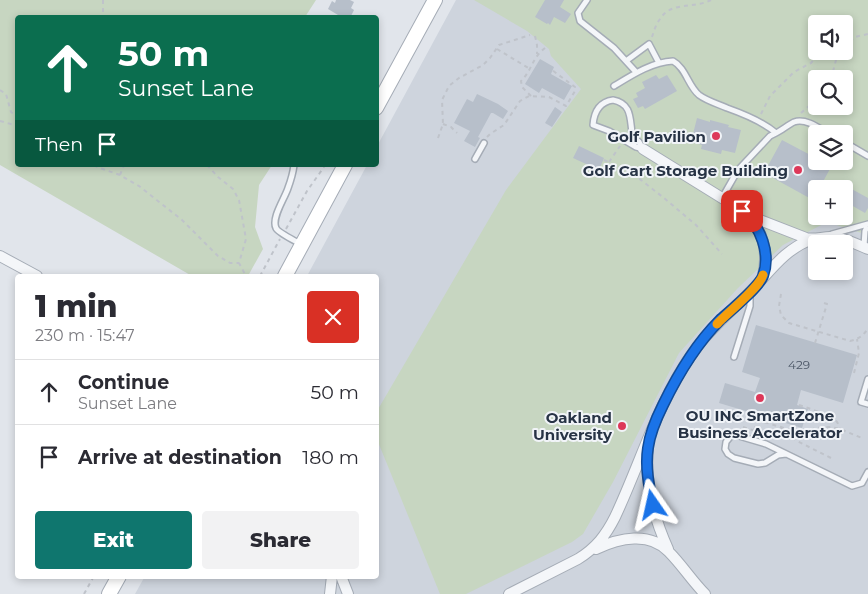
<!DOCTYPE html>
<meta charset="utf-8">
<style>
:root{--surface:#fff;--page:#f2f2f3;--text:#2b2b33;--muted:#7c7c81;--line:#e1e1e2;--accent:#0f766e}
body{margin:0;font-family:Montserrat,sans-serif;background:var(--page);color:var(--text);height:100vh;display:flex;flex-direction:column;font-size:19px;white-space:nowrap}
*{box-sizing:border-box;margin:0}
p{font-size:16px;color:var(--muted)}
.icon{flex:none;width:28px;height:28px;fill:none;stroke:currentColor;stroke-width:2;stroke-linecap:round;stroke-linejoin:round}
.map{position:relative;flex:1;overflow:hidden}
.details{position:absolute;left:15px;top:274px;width:364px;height:305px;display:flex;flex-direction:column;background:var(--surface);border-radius:5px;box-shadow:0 2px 8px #0003}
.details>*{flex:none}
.top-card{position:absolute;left:15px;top:15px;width:364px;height:152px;border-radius:5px;box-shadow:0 2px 8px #0003;background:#0b6e4f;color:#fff;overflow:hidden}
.controls{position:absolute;left:808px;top:15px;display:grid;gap:10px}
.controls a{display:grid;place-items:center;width:45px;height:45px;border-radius:5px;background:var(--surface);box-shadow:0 2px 8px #0003;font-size:25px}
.pin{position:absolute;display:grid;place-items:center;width:42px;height:42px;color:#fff;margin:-21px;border-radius:10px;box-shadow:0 2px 8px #0006}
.me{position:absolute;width:55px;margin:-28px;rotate:349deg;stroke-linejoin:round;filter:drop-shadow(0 0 4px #0008)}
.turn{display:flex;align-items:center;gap:18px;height:105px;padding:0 20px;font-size:22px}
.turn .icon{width:65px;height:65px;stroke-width:2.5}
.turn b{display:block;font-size:35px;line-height:42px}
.then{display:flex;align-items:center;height:48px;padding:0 20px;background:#0003;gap:10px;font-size:19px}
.round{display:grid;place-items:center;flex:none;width:52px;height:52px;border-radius:5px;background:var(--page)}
.summary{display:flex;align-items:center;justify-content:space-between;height:85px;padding:0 20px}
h1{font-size:30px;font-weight:800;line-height:38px}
.button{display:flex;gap:10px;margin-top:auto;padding:10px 20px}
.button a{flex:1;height:58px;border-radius:5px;background:var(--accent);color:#fff;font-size:20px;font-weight:800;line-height:58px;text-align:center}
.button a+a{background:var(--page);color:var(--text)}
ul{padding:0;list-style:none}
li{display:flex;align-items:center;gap:15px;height:65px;padding:0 20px;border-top:1px solid var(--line)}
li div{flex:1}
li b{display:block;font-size:19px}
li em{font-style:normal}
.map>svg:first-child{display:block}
.built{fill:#ced4dd;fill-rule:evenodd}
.green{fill:#c7d6c1;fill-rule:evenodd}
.building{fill:#b7bfca}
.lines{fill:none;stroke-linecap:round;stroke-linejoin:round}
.lane-casing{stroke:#a5acb6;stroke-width:8}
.street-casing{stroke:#a5acb6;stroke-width:12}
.secondary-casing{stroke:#a5acb6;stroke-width:16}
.path{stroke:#bfc3ca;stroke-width:2;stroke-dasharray:4 4;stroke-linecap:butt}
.lane{stroke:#f4f6f9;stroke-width:5}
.street{stroke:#f4f6f9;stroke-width:10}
.secondary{stroke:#fff;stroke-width:14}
.route-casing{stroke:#114b97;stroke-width:12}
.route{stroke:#1a73e8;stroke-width:9}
.slow{stroke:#f59e0b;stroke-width:9}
.poi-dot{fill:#dd3859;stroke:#f1f4f8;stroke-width:2}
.labels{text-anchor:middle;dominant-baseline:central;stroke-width:4;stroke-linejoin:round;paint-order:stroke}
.number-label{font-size:12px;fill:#4b5666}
.poi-label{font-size:15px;font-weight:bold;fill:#273345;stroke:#f1f4f8;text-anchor:end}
</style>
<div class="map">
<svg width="868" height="594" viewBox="0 0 868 594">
<rect width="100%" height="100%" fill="#e1e5eb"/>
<!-- built -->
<path class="built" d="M456 0H868V594H135L145 576H376V276H307L367 165H376V148ZM816 24H844V51H816ZM816 79H844V106H816ZM816 134H844V161H816ZM816 189H844V216H816ZM816 244H844V271H816Z"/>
<!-- green -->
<path class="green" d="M0 0H316L305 17 18 18V165H272L259 185 255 227 263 249 248 276H192L0 165Z
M474 0H868V235L827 222 783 245 738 288 679 353 613 482 583 534 572 542 466 594H440L376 437 377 411 506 190 581 89 551 56 549 49 527 31ZM816 24H844V51H816ZM816 79H844V106H816ZM816 134H844V161H816ZM816 189H844V216H816Z"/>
<!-- building -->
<path class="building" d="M336 0H350L354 2 351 8 354 10 350 18H343L328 9 332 1 335 3Z
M545 0H564L560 7 571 14 565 23 554 17 550 25 548 23 547 24 535 17Z
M540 59 554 67 551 74 572 86 564 100 542 88 539 93 525 84Z
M656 75 659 79 667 75 677 91 645 109 643 106 638 108 633 99 638 97 636 93 645 88 642 82Z
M477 94 498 104 508 111 503 119 493 113H491L478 137 480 138 475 147 464 141 470 131 454 123 467 99 473 102Z
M555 107 562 112 552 127 545 123Z
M697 118 710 122V120L729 125 728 127 741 130 735 153 722 150 721 154 701 149 702 145 691 142Z
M782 140 816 158V161H821L831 167 819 189H816V194L813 200 764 173Z
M579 146 604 158 599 170 573 158Z
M848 187 868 198V208L865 213 844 201V194Z
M756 325 857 355 843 403 801 390 797 405 808 409 802 428 719 403 725 383 755 392 760 378 742 372Z"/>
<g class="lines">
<defs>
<path id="lane" d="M587 0 578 13 580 21 614 48 636 72
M626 61 649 44 659 63
M614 86C632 75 652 62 673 61 686 68 688 86 699 95 707 101 718 104 727 108 744 114 762 121 776 133 782 130 788 125 794 122 806 118 819 128 829 134
M613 100C634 104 629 122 633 137L639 142 643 149 636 147 609 131 593 125C594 112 599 102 613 100Z
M844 142 868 156
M475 159 484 143
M294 165C293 173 291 180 288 188 285 198 271 218 276 228 278 233 296 241 302 245
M722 198 738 170 770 136 776 133
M832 234 868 224
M864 246 865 231 868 225
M734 357 750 306V293
M868 379 861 402 868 404
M786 454 778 455 765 463 758 464 734 458 728 454 725 449 726 442 731 436H739L766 444 852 486 862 483 868 472"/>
<path id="street" d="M643 149 743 211 760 220 806 238C814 240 822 237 830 237 843 237 856 244 868 249
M749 217C764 232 768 254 763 275
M0 256 37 276
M648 449C645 482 654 518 668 549
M596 549C619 538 650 531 669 552 682 565 692 581 705 594
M341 576 348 594
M330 594 332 576
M509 594 578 559C596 548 606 535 615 517 641 462 658 401 694 351 710 328 732 311 752 290 772 269 784 250 812 239"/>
<path id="secondary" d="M376 108 435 0
M285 276 345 165
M109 594 119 576"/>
</defs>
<!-- lane casing -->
<use href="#lane" class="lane-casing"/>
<!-- street casing -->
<use href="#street" class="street-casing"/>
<!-- secondary casing -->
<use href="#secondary" class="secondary-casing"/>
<!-- path -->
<path class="path" d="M103 0V13L105 18
M535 36 537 45V54
M652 37C654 31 656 24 660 19 671 1 694 9 711 0
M844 47 855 37 868 34
M497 49 530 69
M831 79 836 60 841 51
M0 90 6 94 11 112 18 117
M531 96 522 87 521 81C533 69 532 56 548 46
M801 113 816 100
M761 114 770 96 794 72 811 63 817 56 818 51
M0 121 18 126
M443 124 451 127 457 133
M487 137 490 134 504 125 520 101 529 96 549 97 566 106 575 91V87L552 70
M438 138 443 124 442 100 449 86 459 78 483 65 490 58 499 45 530 35
M604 160 632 173 664 198 696 225 722 254
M609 162 620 146
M94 165 97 167 120 175 139 186 182 220 218 256 230 263H239
M207 165 218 177 233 189 239 200 246 239 239 263 246 276
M120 175 124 165
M286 229 307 191 324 167
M260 276 280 239
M781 294 779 306 781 315 789 323 850 341C859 339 864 335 868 328
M824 303 830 305
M815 343 827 304
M854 373 859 353 857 339
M799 405C808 408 830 415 837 422 838 423 839 427 840 429
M757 420 801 433 816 428 831 427 840 429 862 438
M743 427 765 434
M780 427 797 441 833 459
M754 430 758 419
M84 594 94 576"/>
<!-- lane -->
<use href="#lane" class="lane"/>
<!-- street -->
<use href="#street" class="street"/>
<!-- secondary -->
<use href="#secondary" class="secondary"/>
</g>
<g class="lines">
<defs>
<path id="route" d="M653 505C649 486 645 467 648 448 650 433 656 419 663 405 678 374 696 344 720 320 730 311 759 287 763 276 771 254 761 226 742 211"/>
</defs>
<!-- route casing -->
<use href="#route" class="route-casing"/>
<!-- route -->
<use href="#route" class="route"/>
<!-- slow -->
<path class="slow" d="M717 324C727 313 759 288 763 275"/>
</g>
<!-- markers -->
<g class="poi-dot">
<circle cx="716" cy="136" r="5"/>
<circle cx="798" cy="170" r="5"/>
<circle cx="760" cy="398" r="5"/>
<circle cx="622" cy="426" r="5"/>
</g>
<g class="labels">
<!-- number labels -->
<g class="number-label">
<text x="799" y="364">429</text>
</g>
<!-- poi labels -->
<g class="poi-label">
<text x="706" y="136">Golf Pavilion</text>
<text x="788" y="170">Golf Cart Storage Building</text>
<text x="760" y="415" text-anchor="middle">OU INC SmartZone<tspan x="760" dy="17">Business Accelerator</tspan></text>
<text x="612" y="417">Oakland<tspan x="612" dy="17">University</tspan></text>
</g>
</g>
</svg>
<div class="controls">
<a><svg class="icon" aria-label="sound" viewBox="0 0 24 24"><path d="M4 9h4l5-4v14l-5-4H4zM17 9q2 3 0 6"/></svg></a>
<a><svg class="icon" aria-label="search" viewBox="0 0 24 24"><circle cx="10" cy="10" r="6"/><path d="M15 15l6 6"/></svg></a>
<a><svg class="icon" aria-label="layers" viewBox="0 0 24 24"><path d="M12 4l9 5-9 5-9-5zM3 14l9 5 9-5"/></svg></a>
<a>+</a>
<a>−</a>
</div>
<div class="pin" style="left:742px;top:211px;background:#d93025"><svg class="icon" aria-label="arrive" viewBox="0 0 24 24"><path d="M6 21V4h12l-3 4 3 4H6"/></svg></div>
<svg class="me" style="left:653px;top:505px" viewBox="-20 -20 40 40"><path d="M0-17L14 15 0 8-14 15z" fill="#1a73e8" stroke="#fff" stroke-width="4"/></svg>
<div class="top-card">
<div class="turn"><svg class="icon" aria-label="ahead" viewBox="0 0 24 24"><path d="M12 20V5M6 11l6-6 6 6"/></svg><div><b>50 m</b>Sunset Lane</div></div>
<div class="then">Then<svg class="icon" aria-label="arrive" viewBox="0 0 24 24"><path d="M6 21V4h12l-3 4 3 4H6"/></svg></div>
</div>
<section class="details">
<div class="summary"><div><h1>1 min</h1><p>230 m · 15:47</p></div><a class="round" style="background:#d93025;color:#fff"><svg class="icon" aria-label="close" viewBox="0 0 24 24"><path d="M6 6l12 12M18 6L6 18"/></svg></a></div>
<ul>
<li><svg class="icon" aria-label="ahead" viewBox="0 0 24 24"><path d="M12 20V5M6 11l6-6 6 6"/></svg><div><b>Continue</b><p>Sunset Lane</p></div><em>50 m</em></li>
<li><svg class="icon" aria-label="arrive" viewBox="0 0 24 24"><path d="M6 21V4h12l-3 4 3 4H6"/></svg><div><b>Arrive at destination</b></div><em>180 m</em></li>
</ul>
<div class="button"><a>Exit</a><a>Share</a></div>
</section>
</div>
